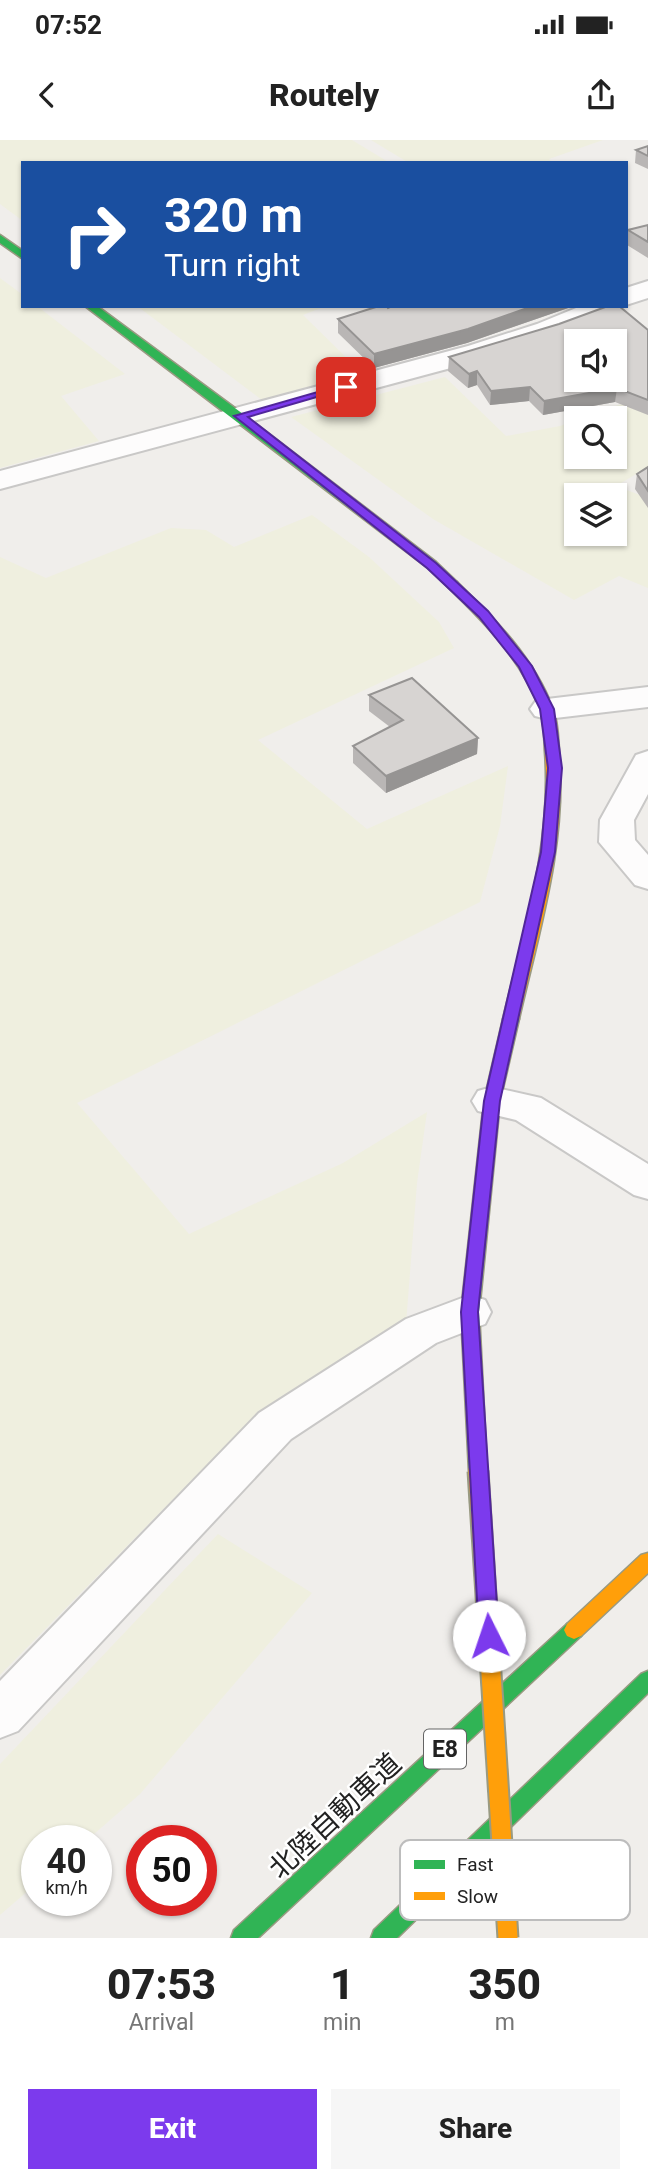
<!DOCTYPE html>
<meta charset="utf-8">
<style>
:root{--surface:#fff;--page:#f6f6f6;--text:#222;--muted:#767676;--accent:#7c3aed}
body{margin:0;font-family:Roboto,"Noto Sans JP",sans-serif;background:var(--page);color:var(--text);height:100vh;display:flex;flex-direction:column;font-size:26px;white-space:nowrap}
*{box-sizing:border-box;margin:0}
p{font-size:23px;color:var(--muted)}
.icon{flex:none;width:38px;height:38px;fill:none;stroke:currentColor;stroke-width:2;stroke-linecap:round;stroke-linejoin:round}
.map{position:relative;height:1798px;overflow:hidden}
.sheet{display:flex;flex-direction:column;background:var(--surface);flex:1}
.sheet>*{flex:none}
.banner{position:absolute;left:21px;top:21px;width:607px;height:147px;border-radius:0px;box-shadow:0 2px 5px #0004;background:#1a4fa0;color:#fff;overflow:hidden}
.buttons{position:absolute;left:564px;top:189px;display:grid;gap:14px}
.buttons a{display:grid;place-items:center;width:63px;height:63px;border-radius:0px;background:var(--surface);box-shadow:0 2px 5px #0004;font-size:35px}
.speed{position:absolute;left:21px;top:1685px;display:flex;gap:14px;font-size:35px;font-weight:700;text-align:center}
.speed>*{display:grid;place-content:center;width:91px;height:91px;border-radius:50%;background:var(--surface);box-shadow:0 2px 5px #0004;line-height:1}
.speed small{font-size:18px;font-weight:400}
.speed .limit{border:10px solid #d22;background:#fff;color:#111}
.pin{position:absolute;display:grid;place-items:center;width:60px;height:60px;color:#fff;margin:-30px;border-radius:14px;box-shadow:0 4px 10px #0006}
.me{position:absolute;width:77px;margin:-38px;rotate:356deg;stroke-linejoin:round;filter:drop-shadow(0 0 5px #0008)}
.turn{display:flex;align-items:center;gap:24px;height:147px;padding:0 28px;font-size:32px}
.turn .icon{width:91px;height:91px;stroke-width:2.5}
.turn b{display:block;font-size:49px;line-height:60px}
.eta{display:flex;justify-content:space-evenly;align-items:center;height:119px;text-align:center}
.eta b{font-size:42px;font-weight:800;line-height:49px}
.cta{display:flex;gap:14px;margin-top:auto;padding:14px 28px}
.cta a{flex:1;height:80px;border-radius:0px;background:var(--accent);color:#fff;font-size:28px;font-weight:800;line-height:80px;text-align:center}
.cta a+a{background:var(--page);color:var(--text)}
.status{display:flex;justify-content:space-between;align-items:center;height:49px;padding:0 35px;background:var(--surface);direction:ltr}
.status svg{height:19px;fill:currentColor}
header{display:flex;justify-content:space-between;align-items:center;height:91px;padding:0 28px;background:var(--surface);font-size:32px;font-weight:800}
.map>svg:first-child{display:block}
.farmland{fill:#efefdf;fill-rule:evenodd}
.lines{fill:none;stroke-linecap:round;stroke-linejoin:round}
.street-casing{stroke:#c9c8c7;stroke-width:4}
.fast-casing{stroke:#999a82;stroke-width:3}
.slow-casing{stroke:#999a82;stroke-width:3}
.street{fill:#fdfcfc;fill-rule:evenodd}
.fast{fill:#30b455;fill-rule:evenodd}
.slow{fill:#ff9f0a;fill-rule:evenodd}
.slow-bridge-casing{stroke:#999a82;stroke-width:23;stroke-linecap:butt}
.slow-bridge{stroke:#ff9f0a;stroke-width:19}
.wall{fill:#b9b6b5}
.shaded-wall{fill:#969493}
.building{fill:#d7d4d2;stroke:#969493;stroke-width:2;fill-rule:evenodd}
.route{fill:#7c3aed;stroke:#51269a;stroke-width:2}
.labels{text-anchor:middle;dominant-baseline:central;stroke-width:5;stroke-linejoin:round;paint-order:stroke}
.shield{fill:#fff;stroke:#646464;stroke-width:2}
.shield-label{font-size:23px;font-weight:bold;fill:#222}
.near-street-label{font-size:28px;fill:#222;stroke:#fff}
.key{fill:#fff;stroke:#bdbdbd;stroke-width:2}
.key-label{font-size:19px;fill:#222}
</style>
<div class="status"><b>07:52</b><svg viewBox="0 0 49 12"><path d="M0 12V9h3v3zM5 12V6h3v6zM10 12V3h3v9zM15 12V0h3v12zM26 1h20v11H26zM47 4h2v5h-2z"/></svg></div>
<header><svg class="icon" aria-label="back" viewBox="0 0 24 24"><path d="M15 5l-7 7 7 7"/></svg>Routely<svg class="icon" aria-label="share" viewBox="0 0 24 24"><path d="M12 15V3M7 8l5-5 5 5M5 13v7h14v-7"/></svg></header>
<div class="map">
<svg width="648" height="1798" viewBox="0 0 648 1798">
<rect width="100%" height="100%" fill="#f0eeeb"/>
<!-- farmland -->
<path class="farmland" d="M0 0H352L390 23H23V81L0 64Z
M371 0H603L549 19 553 23H409Z
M0 138 23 155V166H37L125 234 61 256 99 301 0 328Z
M137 166H326L303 175 361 232 262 260Z
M445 237 506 296 560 286 576 280V317H614V278H581L621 264 648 274V327L616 346 648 358V448L619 436 574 460 433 379 291 277ZM576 355H614V394H576Z
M312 375 369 417 439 482 454 508 258 600 367 689 508 626 500 686 480 762 77 963 189 1094 343 1023 427 972 417 1043 406 1184 257 1274 0 1535V417L46 438 171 388 206 390 234 407Z
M218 1394 312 1453 140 1654 86 1701H37V1743L0 1775V1624Z"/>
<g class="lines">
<defs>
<path id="street" d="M648 141V158L626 165V148Z
M581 166H618L614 172 557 196 488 218 0 349V331L468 206 537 184Z
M648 547V567L547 579 535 576 530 569 535 562 547 559Z
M648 611V654L634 680 635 700 648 715V749L635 745 599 702 600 680 636 615Z
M492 947 541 958 648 1024V1059L634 1055 516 980 478 971 472 961 478 951Z
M470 1155 485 1160 491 1172 485 1184 436 1203 291 1299 18 1591 0 1598V1541L259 1273 406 1179Z"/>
<path id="fast" d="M0 95 23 111V119L0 103Z
M85 166H97L243 274 436 422 457 442V448H449L428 428Z
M511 874 519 879 500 961 479 1172 487 1331 485 1337 478 1339 471 1337 469 1331 461 1172 484 961 503 879Z
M574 1481 581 1484 584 1490 581 1496 258 1798H231L234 1790 567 1484Z
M648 1531V1553L397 1798H371L374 1790 641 1534Z"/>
<path id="slow" d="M453 441 457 442C495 479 534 518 553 569 558 582 558 597 559 611 567 703 539 791 519 879L511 884 503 879C524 791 552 703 545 612 544 599 545 583 540 570 523 521 485 483 449 448V442Z
M648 1413V1433L581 1496 574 1499 567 1496 564 1490 567 1484 641 1415Z"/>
</defs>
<!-- street casing -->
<use href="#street" class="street-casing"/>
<!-- fast casing -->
<use href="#fast" class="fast-casing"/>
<!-- slow casing -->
<use href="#slow" class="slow-casing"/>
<!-- street -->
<use href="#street" class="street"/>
<!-- fast -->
<use href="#fast" class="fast"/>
<!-- slow -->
<use href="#slow" class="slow"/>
<defs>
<path id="slow-bridge" d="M478 1331 508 1798"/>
</defs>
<!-- slow-bridge casing -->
<use href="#slow-bridge" class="slow-bridge-casing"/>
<!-- slow-bridge -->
<use href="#slow-bridge" class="slow-bridge"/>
</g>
<!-- wall -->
<path class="wall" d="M648 6V29L635 23 636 10Z
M648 85V118L627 105 628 90Z
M571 167 467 203 374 228 338 193V179L388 168Z
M648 190V275L615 262 543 275 529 261 490 265 477 245 468 248 448 231 449 217Z
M648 327V368L635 349 637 334Z
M369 555 478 598 477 614 386 653 353 623V606L390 587 369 571Z"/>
<!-- shaded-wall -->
<path class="shaded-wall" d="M533 166H571V167L467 203 374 228V214Z
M477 231V245L468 248 469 234Z
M530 247 529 261 490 265 491 251Z
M617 248 615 262 543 275 544 261Z
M478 598 477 614 386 653V636Z"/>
<!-- building -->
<path class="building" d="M648 6V16L636 10Z
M648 85V102L628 90Z
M379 166H387L388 168 392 166H533L468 189 374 214 338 179Z
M608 166H619L648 190V260L617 248 544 261 530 247 491 251 477 231 469 234 449 217 559 184ZM576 201H614V240H576Z
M648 327V351L637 334Z
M412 538 478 598 386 636 353 606 403 580 369 555Z"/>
<!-- route -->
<path class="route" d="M342 245 351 247 248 277 436 423 488 471 532 526 554 569 562 628 555 712 500 961 478 1172 499 1496 496 1502 489 1504 482 1502 479 1496 461 1172 484 961 541 712 548 628 540 569 519 527 479 477 427 428 234 276Z"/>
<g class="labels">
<!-- shield labels -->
<rect class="shield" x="424" y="1589.5" width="42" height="39" rx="5"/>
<g class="shield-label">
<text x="445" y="1609">E8</text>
</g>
<!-- near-street labels -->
<g class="near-street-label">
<text transform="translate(335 1676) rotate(-43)">北陸自動車道</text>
</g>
</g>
<!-- legend -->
<rect x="400" y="1700" width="230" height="80" rx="10" class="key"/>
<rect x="414" y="1720" width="31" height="9" fill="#30b455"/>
<rect x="414" y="1752" width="31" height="8" fill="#ff9f0a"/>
<g class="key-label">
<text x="457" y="1731">Fast</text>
<text x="457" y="1763">Slow</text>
</g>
</svg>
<div class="buttons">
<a><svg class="icon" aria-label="sound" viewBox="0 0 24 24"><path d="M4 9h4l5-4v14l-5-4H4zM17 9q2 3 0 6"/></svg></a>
<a><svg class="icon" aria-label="search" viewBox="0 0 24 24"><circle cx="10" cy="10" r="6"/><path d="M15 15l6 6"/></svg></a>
<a><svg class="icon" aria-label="layers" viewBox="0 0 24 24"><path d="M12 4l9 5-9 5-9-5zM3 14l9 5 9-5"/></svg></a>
</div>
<div class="speed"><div>40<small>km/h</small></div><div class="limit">50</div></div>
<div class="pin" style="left:346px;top:247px;background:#d93025"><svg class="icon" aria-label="arrive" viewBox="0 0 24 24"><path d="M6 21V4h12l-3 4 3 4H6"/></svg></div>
<svg class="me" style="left:489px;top:1496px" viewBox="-20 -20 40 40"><circle r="19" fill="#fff"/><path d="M0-13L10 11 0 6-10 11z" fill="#7c3aed"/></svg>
<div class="banner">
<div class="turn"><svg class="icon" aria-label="right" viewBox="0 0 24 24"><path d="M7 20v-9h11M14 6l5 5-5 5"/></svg><div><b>320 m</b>Turn right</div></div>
</div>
</div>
<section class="sheet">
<div class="eta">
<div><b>07:53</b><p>Arrival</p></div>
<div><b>1</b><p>min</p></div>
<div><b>350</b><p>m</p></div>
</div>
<div class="cta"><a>Exit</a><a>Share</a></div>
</section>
